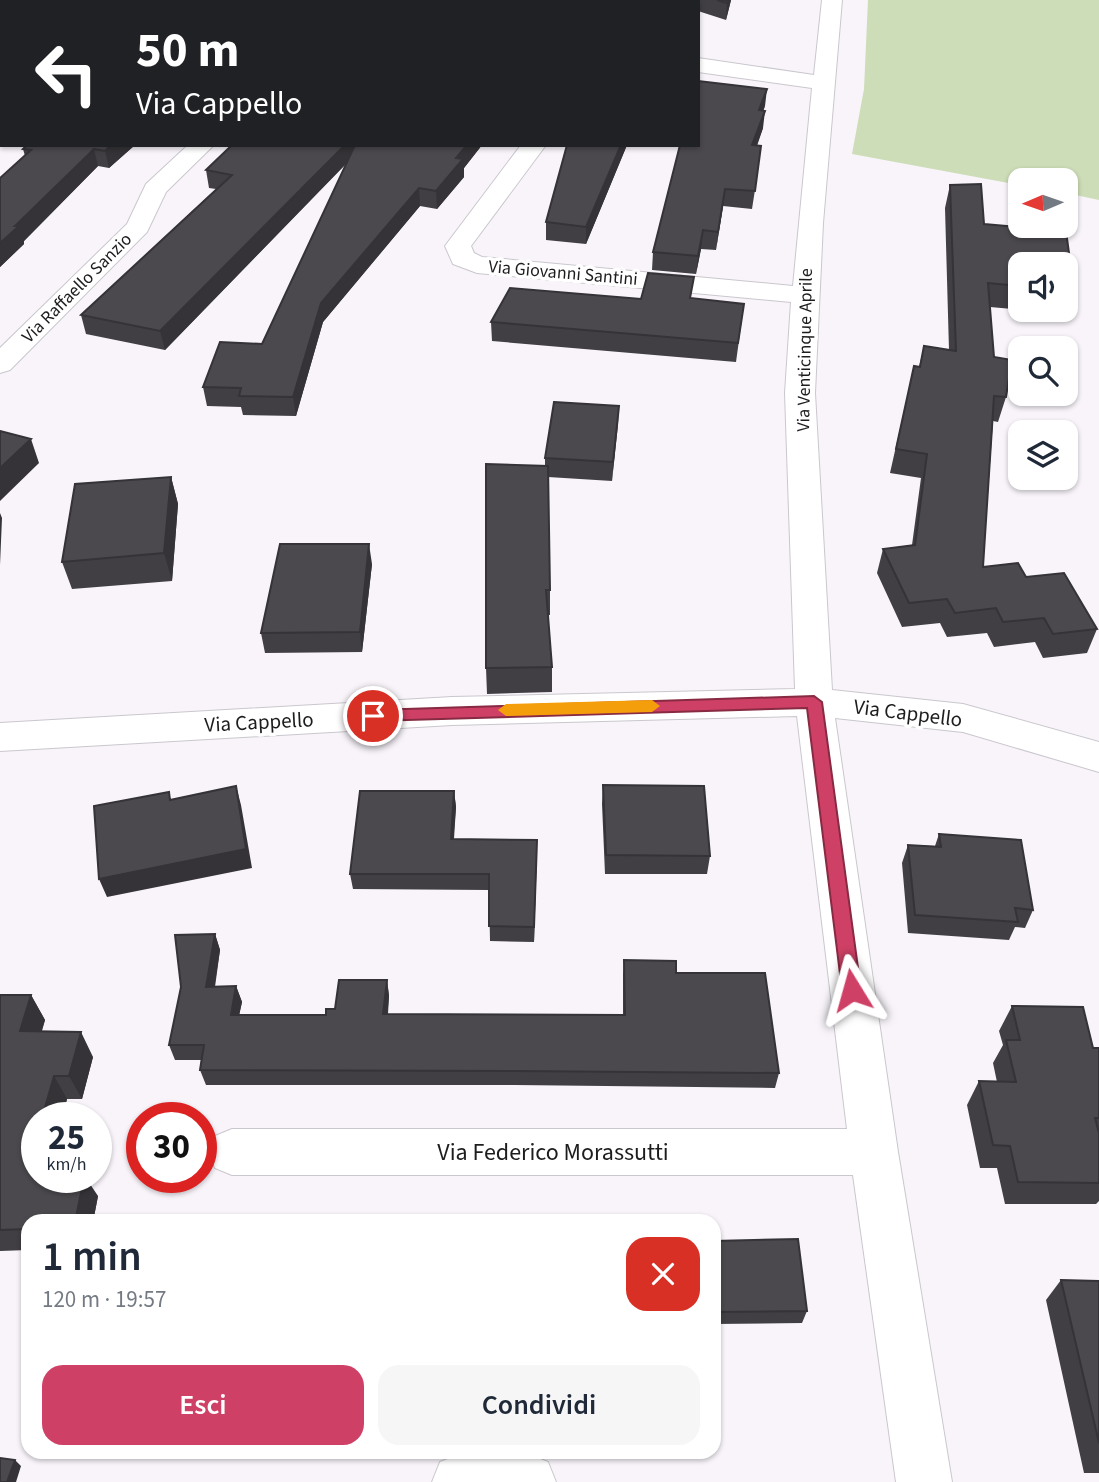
<!DOCTYPE html>
<html lang="it">
<meta charset="utf-8">
<style>
:root{--surface:#fff;--page:#f6f6f7;--text:#1f2937;--muted:#747a83;--accent:#cf4066}
body{margin:0;font-family:"Source Sans 3",sans-serif;background:var(--page);color:var(--text);height:100vh;display:flex;flex-direction:column;font-size:26px;white-space:nowrap}
*{box-sizing:border-box;margin:0}
p{font-size:23px;color:var(--muted)}
.icon{flex:none;width:38px;height:38px;fill:none;stroke:currentColor;stroke-width:2;stroke-linecap:round;stroke-linejoin:round}
.map{position:relative;flex:1;overflow:hidden}
.panel{position:absolute;left:21px;top:1214px;width:700px;height:245px;display:flex;flex-direction:column;background:var(--surface);border-radius:21px;box-shadow:0 2px 5px #0004}
.panel>*{flex:none}
.hud{position:absolute;left:0px;top:0px;width:700px;height:147px;box-shadow:0 2px 5px #0004;background:#202124;color:#fff;overflow:hidden}
.needle{width:46px;rotate:268deg}
.tools{position:absolute;left:1008px;top:168px;display:grid;gap:14px}
.tools a{display:grid;place-items:center;width:70px;height:70px;border-radius:14px;background:var(--surface);box-shadow:0 2px 5px #0004;font-size:35px}
.speed{position:absolute;left:21px;top:1102px;display:flex;gap:14px;font-size:35px;font-weight:700;text-align:center}
.speed>*{display:grid;place-content:center;width:91px;height:91px;border-radius:50%;background:var(--surface);box-shadow:0 2px 5px #0004;line-height:1}
.speed small{font-size:18px;font-weight:400}
.speed .limit{border:10px solid #d22;background:#fff;color:#111}
.pin{position:absolute;display:grid;place-items:center;width:60px;height:60px;color:#fff;margin:-30px;border:4px solid #fff;border-radius:50%;box-shadow:0 2px 7px #0007}
.me{position:absolute;width:77px;margin:-38px;rotate:352deg;stroke-linejoin:round;filter:drop-shadow(0 0 5px #0008)}
.turn{display:flex;align-items:center;gap:24px;height:147px;padding:0 21px;font-size:32px}
.turn .icon{width:91px;height:91px;stroke-width:2.5}
.turn b{display:block;font-size:49px;line-height:60px}
.round{display:grid;place-items:center;flex:none;width:74px;height:74px;border-radius:21px;background:var(--page)}
.summary{display:flex;align-items:center;justify-content:space-between;height:119px;padding:0 21px}
h1{font-size:42px;font-weight:600;line-height:52px}
.button{display:flex;gap:14px;margin-top:auto;padding:14px 21px}
.button a{flex:1;height:80px;border-radius:21px;background:var(--accent);color:#fff;font-size:28px;font-weight:600;line-height:80px;text-align:center}
.button a+a{background:var(--page);color:var(--text)}
.map>svg:first-child{display:block}
.education{fill:#fde7d9}
.green{fill:#cdddb7}
.lines{fill:none;stroke-linecap:round;stroke-linejoin:round}
.minor-casing{stroke:#cac7cd;stroke-width:2}
.minor{fill:#fff;fill-rule:evenodd}
.wall{fill:#413f43;fill-rule:evenodd}
.shaded-wall{fill:#353337}
.building{fill:#4c494e;stroke:#353337;stroke-width:2}
.route{fill:#cf4066;stroke:#872a42;stroke-width:2}
.slow{fill:#f59e0b}
.labels{text-anchor:middle;dominant-baseline:central;stroke-width:7;stroke-linejoin:round;paint-order:stroke}
.far-street-label{font-size:18px;fill:#1d1c1e;stroke:#fff}
.street-label{font-size:21px;fill:#1d1c1e;stroke:#fff}
.near-street-label{font-size:24px;fill:#1d1c1e;stroke:#fff}
</style>
<div class="map">
<svg width="1099" height="1482" viewBox="0 0 1099 1482">
<rect width="100%" height="100%" fill="#f8f4fa"/>
<!-- education -->
<path class="education" d="M0 0H353L2 2V92Z"/>
<!-- green -->
<path class="green" d="M868 0H1099V200L1066 193V180H1020V185L852 154 864 89Z"/>
<g class="lines">
<defs>
<path id="minor" d="M822 0H842L823 223 815 393 832 690 963 704 1099 742V772L963 732 835 718 898 1152 952 1482H896L853 1175H232L215 1168 208 1152 215 1136 232 1129H847L797 716 452 725 0 751V723L452 697 795 689 785 393 791 302 477 273 453 264 445 246 521 145H546L471 246 474 253 482 257 793 286 812 88 698 72V58L814 75Z
M188 145H214L166 192 147 232 10 370 0 373V348L127 224 146 184Z
M460 1454H528L548 1462 556 1482H432L440 1462Z"/>
</defs>
<!-- minor casing -->
<use href="#minor" class="minor-casing"/>
<!-- minor -->
<use href="#minor" class="minor"/>
</g>
<!-- wall -->
<path class="wall" d="M645 0H731L726 20 698 11V2H687L688 0 687 2H644Z
M765 106 763 111V128L757 146 759 164 752 209 723 206 716 250 701 249 696 274 652 270 653 252Z
M27 145H135L109 168 98 166 24 241V244L0 267V178L25 156 23 149Z
M232 145H482L464 168V177L437 209 420 206 323 322 296 416 243 415 241 407 207 406 203 387 262 344 347 163 165 350 86 334 81 315 216 189 209 188 206 170Z
M567 145H627L586 244 546 240V222Z
M981 184 984 224 1066 231 1074 290 1067 314 990 307 994 357 1012 360 1006 397 998 422 993 421 983 567 1018 563 1026 577 1064 573 1097 629 1087 653 1043 658 1035 642 994 647 987 633 947 637 940 623 902 627 877 573 883 549 912 545 921 478 890 473 914 366 919 367 924 346 949 350 945 208 950 185ZM1020 264H1066V310H1020Z
M641 299H692L744 304 736 362 492 341 491 322Z
M619 406 612 481 548 477 550 590V615H548L552 667V692L487 694 486 668 545 466V458Z
M171 477 178 504 172 581 72 589 62 562Z
M372 564 362 652 265 653 261 633Z
M603 785 710 856 707 874H605L602 804Z
M454 791 456 807 454 839 537 840 534 942 490 941 489 890 353 889 350 874Z
M939 834 1033 910 1025 928 1015 927 1009 940 908 933 902 863 908 845 935 846Z
M215 934 220 950 215 987 236 986 242 1002 239 1015H326L387 980 389 996 388 1014 623 1015V975L624 960 676 973 779 1073 775 1088 515 1085H206L200 1070 201 1060H175L169 1045Z
M0 995H31L45 1020 41 1032 93 1057 82 1099H67L62 1118H37V1178L98 1196 93 1222H28V1250L0 1251Z
M1012 1006 1093 1048H1099V1201L1096 1204H1005L997 1168H980L967 1105 979 1081 997 1082 993 1063 1003 1045 999 1031Z
M714 1241 807 1311 802 1323 714 1324Z
M1061 1280 1099 1281V1473H1084L1046 1300Z"/>
<!-- shaded-wall -->
<path class="shaded-wall" d="M728 0H731L726 20 727 3Z
M767 89 765 106 757 127 759 110Z
M765 111 763 128 750 163 752 145Z
M111 145H135L109 168 105 151Z
M345 145H364L165 350 160 331Z
M467 145H482L464 168V177L437 209 436 191 456 158Z
M621 145H627L586 244V227Z
M94 149 98 166 24 241V244L0 267V243L15 226Z
M419 188 420 206 323 322 296 416 293 397 321 303Z
M725 189 723 206 716 250 718 232Z
M703 230 701 249 696 274 698 256Z
M619 406 618 425 612 481 613 462Z
M31 439 39 463 0 501V468Z
M171 477 178 504 172 581 164 553Z
M0 513 2 518 0 565Z
M369 544 372 564 362 652 360 632Z
M236 786 241 805 252 868 107 897 99 879Z
M454 791 456 807 452 855 451 839Z
M537 840V855L534 942V927Z
M215 934 220 950 212 1002 206 987Z
M387 980 389 996 386 1030 383 1014Z
M236 986 242 1002 236 1030 231 1015Z
M31 995 45 1020 35 1056 20 1031Z
M81 1032 93 1057 82 1099 69 1076Z
M54 1076 67 1099 62 1118H42Z
M37 1139V1167L31 1159Z
M84 1178H86L98 1196 93 1222H75Z
M15 1460 21 1466 16 1482H7Z"/>
<!-- building -->
<path class="building" d="M358 0H588L586 2H356Z
M645 0H682V2H644Z
M717 0H728L727 3Z
M698 81 767 89 759 110 765 111 752 145 761 146 755 191 725 189 718 232 703 230 698 256 653 252 680 145H698Z
M27 145H111L105 151 94 149 15 226H19L0 243V178L31 150 23 149Z
M232 145H345L160 331 81 315 232 175 206 170Z
M355 145H467L456 158 463 159 436 191 419 188 321 303 293 397 239 396 241 388 203 387 220 342 262 344Z
M567 145H621L586 227 546 222Z
M981 184 984 224 1066 231 1074 290H1066V264H1020V286L988 283 994 357 1012 360 1006 397 994 396 983 567 1018 563 1026 577 1064 573 1097 629 1053 634 1044 618 1003 622 996 608 955 613 947 599 909 603 883 549 915 545 927 454 896 449 914 366 920 367 924 346 956 351 950 185Z
M648 273 694 277 690 298 744 304 738 343 491 322 510 288 641 299Z
M554 402 619 406 613 462 545 458Z
M0 431 31 439 0 468Z
M486 464 548 466 550 590H546L552 667 486 668Z
M171 477 164 553 62 562 75 484Z
M280 544H369L360 632 261 633Z
M603 785 704 786 710 856 606 855Z
M236 786 246 849 99 879 94 806 169 792 170 800Z
M360 791H454L451 839 537 840 534 927 489 926V874H350Z
M939 834 1021 840 1033 910 1015 908 1018 922 915 915 908 845 941 847Z
M215 934 206 987 236 986 231 1015H326V1009H335L339 980H387L383 1014 625 1015 624 960 676 961V973H765L779 1073 514 1071 200 1070 204 1045H169L181 987 175 935Z
M0 995H31L20 1031 81 1032 69 1076H54L42 1118H37V1139L31 1159H37L36 1176H37V1178H84L75 1222H28V1229L0 1230Z
M1012 1006 1083 1007 1093 1048H1099V1118H1095L1099 1133V1183L1018 1182 1010 1146 993 1145 979 1081 1016 1082 1006 1040H1020Z
M798 1239 807 1311 714 1312V1241Z
M1061 1280 1099 1281V1443Z
M0 1458 15 1460 7 1482H0Z"/>
<!-- route -->
<path class="route" d="M814 696 822 702 861 990 858 996H845L842 990 807 708 373 721 366 716 373 710Z"/>
<!-- slow -->
<path class="slow" d="M652 700 660 706 652 712 506 716 498 710 506 704Z"/>
<g class="labels">
<!-- far-street labels -->
<g class="far-street-label">
<text transform="translate(563 273) rotate(5)">Via Giovanni Santini</text>
<text transform="translate(77 288) rotate(-45)">Via Raffaello Sanzio</text>
<text transform="translate(805 350) rotate(-89)">Via Venticinque Aprile</text>
</g>
<!-- street labels -->
<g class="street-label">
<text transform="translate(908 713) rotate(7)">Via Cappello</text>
<text transform="translate(259 722) rotate(-3)">Via Cappello</text>
</g>
<!-- near-street labels -->
<g class="near-street-label">
<text x="553" y="1152">Via Federico Morassutti</text>
</g>
</g>
</svg>
<div class="tools">
<a><svg class="needle" viewBox="-14 -14 28 28"><path d="M0-13l5 13h-10z" fill="#e53935"/><path d="M0 13l5-13h-10z" fill="#747a83"/></svg></a>
<a><svg class="icon" aria-label="sound" viewBox="0 0 24 24"><path d="M4 9h4l5-4v14l-5-4H4zM17 9q2 3 0 6"/></svg></a>
<a><svg class="icon" aria-label="search" viewBox="0 0 24 24"><circle cx="10" cy="10" r="6"/><path d="M15 15l6 6"/></svg></a>
<a><svg class="icon" aria-label="layers" viewBox="0 0 24 24"><path d="M12 4l9 5-9 5-9-5zM3 14l9 5 9-5"/></svg></a>
</div>
<div class="speed"><div>25<small>km/h</small></div><div class="limit">30</div></div>
<div class="pin" style="left:373px;top:716px;background:#d93025"><svg class="icon" aria-label="arrive" viewBox="0 0 24 24"><path d="M6 21V4h12l-3 4 3 4H6"/></svg></div>
<svg class="me" style="left:852px;top:990px" viewBox="-20 -20 40 40"><path d="M0-17L14 15 0 8-14 15z" fill="#cf4066" stroke="#fff" stroke-width="4"/></svg>
<div class="hud">
<div class="turn"><svg class="icon" aria-label="left" viewBox="0 0 24 24"><path d="M17 20v-9H6M10 6l-5 5 5 5"/></svg><div><b>50 m</b>Via Cappello</div></div>
</div>
<section class="panel">
<div class="summary"><div><h1>1 min</h1><p>120 m · 19:57</p></div><a class="round" style="background:#d93025;color:#fff"><svg class="icon" aria-label="close" viewBox="0 0 24 24"><path d="M6 6l12 12M18 6L6 18"/></svg></a></div>
<div class="button"><a>Esci</a><a>Condividi</a></div>
</section>
</div>
